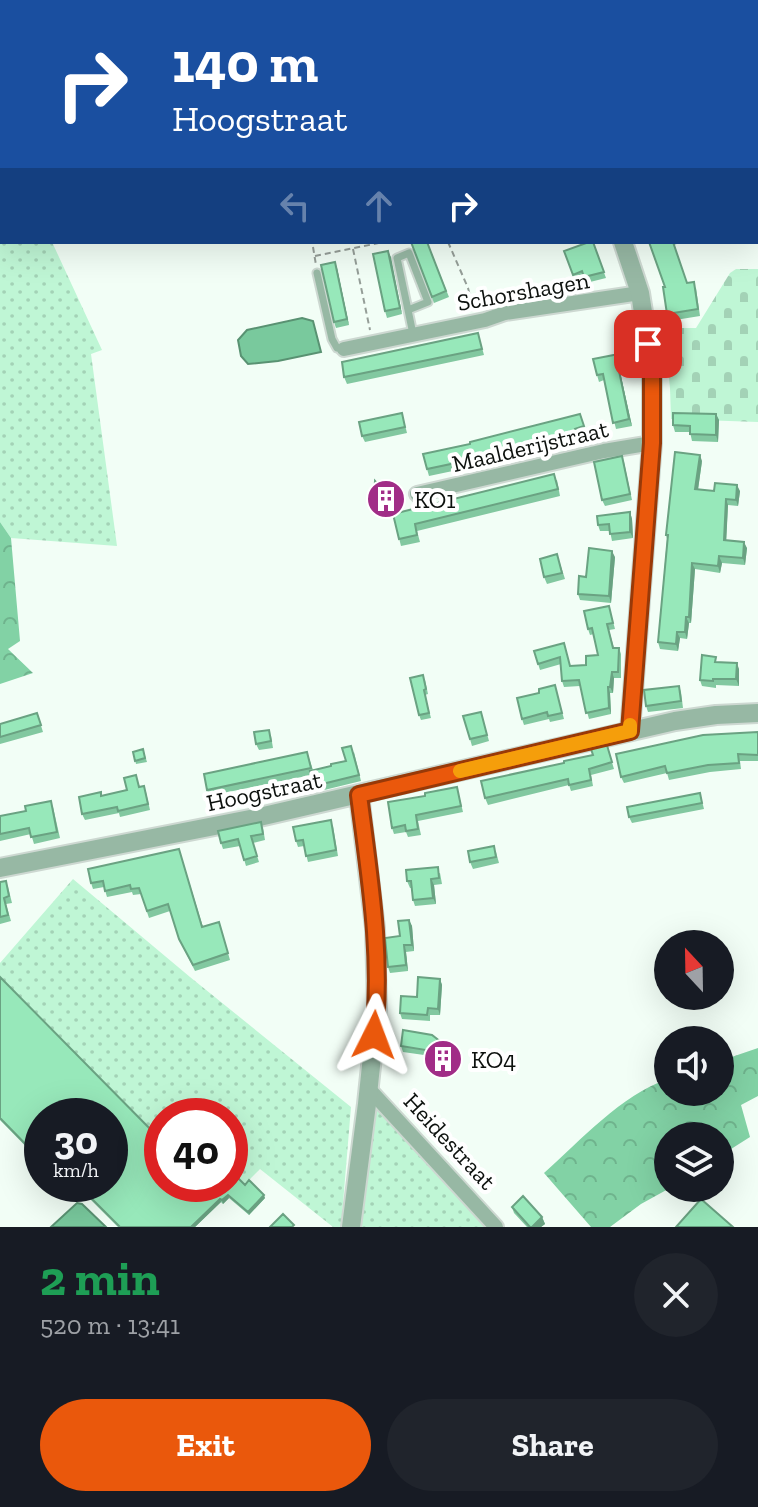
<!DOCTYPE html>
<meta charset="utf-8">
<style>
:root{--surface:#171b24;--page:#20242c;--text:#f1f3f6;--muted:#9ea1a6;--accent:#ea580c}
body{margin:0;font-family:"Zilla Slab",serif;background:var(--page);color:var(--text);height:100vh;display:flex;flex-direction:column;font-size:30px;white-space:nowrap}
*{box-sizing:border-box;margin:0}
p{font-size:26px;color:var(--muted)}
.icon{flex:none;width:44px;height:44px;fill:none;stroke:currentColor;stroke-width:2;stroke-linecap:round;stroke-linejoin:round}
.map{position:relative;height:1227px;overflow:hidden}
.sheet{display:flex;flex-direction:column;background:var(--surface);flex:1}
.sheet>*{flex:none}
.hud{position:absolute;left:0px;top:0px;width:758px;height:244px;box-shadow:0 8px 32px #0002;background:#1a4fa0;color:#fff;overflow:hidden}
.needle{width:52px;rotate:338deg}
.fabs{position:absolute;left:654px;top:930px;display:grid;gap:16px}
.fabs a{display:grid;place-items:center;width:80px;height:80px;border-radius:50%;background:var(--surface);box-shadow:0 8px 32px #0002;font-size:40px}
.speed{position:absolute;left:24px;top:1098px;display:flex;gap:16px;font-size:40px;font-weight:700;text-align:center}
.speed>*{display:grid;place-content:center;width:104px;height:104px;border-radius:50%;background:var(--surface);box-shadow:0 8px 32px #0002;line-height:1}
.speed small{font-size:20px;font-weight:400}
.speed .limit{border:12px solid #d22;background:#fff;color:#111}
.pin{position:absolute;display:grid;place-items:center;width:68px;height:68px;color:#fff;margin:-34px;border-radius:16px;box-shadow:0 4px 12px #0006}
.me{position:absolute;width:88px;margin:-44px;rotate:3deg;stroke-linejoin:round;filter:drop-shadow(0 0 6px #0008)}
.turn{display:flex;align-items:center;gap:28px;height:168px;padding:0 40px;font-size:36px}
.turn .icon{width:104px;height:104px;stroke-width:2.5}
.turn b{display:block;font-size:56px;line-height:68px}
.lanes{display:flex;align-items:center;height:76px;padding:0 40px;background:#0003;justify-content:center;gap:40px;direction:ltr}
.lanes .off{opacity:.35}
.round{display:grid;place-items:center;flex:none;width:84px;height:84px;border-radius:42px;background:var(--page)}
.summary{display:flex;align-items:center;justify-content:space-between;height:136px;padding:0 40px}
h1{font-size:48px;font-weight:700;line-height:60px;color:#1e9e55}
.action{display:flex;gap:16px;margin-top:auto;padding:16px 40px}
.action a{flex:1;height:92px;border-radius:48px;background:var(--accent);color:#fff;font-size:32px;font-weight:700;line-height:92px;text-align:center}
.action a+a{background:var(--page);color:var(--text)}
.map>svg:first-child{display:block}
.grass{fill:url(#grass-dots)}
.forest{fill:url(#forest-crowns)}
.cemetery{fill:url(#cemetery-stones)}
.water{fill:#79c99d;stroke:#599272;stroke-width:2}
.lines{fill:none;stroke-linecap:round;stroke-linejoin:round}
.service-casing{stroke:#cdd8d1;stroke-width:11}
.minor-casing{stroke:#cdd8d1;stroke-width:18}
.tertiary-casing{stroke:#cdd8d1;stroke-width:22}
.path{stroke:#959e98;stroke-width:2;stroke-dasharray:6 4;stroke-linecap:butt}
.service{stroke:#97b8a4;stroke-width:7}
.minor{stroke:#97b8a4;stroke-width:14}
.tertiary{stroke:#97b8a4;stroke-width:18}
.wall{fill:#82c8a0}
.shaded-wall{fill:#6aa282}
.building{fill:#97e8ba;stroke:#6aa282;stroke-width:2}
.route-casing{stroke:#983908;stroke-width:20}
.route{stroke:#ea580c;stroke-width:14}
.slow{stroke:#f59e0b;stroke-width:14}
.labels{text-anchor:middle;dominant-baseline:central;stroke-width:8;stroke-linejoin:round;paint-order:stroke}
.street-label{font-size:24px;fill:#0d110e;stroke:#fff}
.poi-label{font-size:24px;fill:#0d110e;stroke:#fff;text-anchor:start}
</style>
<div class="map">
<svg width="758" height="1227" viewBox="0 0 758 1227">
<defs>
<pattern id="grass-dots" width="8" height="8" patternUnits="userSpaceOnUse" patternTransform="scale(2)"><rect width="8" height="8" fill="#bff6d5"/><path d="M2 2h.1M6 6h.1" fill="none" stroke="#a3d2b6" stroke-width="1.8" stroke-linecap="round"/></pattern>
<pattern id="forest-crowns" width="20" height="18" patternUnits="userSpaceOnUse" patternTransform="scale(2)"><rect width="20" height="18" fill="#82d2a5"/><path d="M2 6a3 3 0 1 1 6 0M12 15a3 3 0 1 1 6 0" fill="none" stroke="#6fb38d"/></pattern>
<pattern id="cemetery-stones" width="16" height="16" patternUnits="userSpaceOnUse" patternTransform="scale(2)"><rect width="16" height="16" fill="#bff6d5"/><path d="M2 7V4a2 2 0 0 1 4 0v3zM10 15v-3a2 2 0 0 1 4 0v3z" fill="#a3d2b6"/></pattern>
</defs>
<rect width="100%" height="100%" fill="#f2fef6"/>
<!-- grass -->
<path class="grass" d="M2 182V242H52L102 350 91 354 117 546 11 538 0 522V183Z
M73 879 190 977 351 1107 341 1227H333L260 1169 245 1184 230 1170V1116H162V1140L0 979V963Z
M376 1110H383L486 1227H361L373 1112Z"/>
<!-- forest -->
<path class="forest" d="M0 522 11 538 20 641 8 649 33 673 0 684Z
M758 1048V1096L741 1105 750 1137 720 1156V1136H668V1188H670L641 1204 610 1227H591L544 1173C581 1140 621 1095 668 1079V1092H720V1061Z"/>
<!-- cemetery -->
<path class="cemetery" d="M736 269H758V422L671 419 670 388 665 339H658L657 328H696L730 273Z"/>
<!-- water -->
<path class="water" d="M302 318 313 321 321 352 278 361 248 364 241 356 238 340 247 330Z
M77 1203 82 1204 106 1227H51Z"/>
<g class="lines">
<defs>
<path id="service" d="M317 273 332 339 337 348 344 349
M408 310 397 258 409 253 428 302 408 310 413 334"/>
<path id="minor" d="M344 349 485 320 505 313 640 293
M417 494 604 451 652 443
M369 1089 496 1227"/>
<path id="tertiary" d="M522 0 523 2
M623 242 640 293 652 370V443L630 731
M0 868 255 818 675 721 716 715 758 713
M351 1227 367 1104 377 1009 375 928 359 795"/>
</defs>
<!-- service casing -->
<use href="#service" class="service-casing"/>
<!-- minor casing -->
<use href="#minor" class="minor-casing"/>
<!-- tertiary casing -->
<use href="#tertiary" class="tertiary-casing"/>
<!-- path -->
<path class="path" d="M448 242 468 288 473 308
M313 247 316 265
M353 249 370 330
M315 256 384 242"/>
<!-- service -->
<use href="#service" class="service"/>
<!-- minor -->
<use href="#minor" class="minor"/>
<!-- tertiary -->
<use href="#tertiary" class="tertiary"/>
</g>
<!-- wall -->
<path class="wall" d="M460 0H473L468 2H460Z
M411 242H427L449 297 434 303Z
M593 242 606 278 586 283 584 278 575 281 564 251Z
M649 242H682L674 245 687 283 696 288 700 316 669 321 667 314 665 287Z
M388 251 402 314 387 318 385 311Z
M337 268 349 325 336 328 334 322Z
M478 333 484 355 347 384 344 377Z
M619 354 624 372H620L632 426 616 429 604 380 599 382 597 375Z
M402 413 407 433 365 442 362 436Z
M580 414 586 433 577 435 578 439 467 466V468L429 476 427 469 470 444Z
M716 414 719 420 718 442 692 441 690 432H675L673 425Z
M702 461 698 490 714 491H740L738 506 728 505 726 540 747 548 745 565 722 563 720 573 695 569 691 623H689L687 639 680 638 678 651 660 649 658 642 667 539 666 535Z
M624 462 632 500 605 506 602 500Z
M557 480 560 496 417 531 420 542 401 546 393 514Z
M389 484 394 501 384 505H378L374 494 381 488Z
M630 512 632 519 633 538 612 541 610 531H600L598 525Z
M557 554 565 579 547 584 544 577Z
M615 557 611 603 580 600 578 594 586 577Z
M609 606 615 629 609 630 614 648H619L621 654V678H614L613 693H610L611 714 589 719 580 686 564 687 562 681 561 664 540 670 534 651 564 643 570 666 586 665 598 655 594 634 590 635 588 629Z
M717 662 739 669V686L716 685V688L702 686 700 680Z
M425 680 428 694 425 695 431 718 421 720 419 715Z
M555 685 564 719 550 722 549 719 524 725 522 719 539 693Z
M679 686 681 692 683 708 648 712 646 706Z
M481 712 489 741 472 746 470 739Z
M37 713 43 732 0 744V724Z
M758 732V761H740L741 769 710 772 669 780 667 773 624 783 621 777Z
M271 736 273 748 259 750 256 744Z
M606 742 614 769 591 775 593 786 571 791 569 785 488 805 485 798 564 763 593 755Z
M143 749 147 762 136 764 133 752Z
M307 752 313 770 331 766 346 761 354 752 361 781 316 792 311 775 209 796 207 790Z
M140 787 146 792 150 810 120 817 119 813 85 820 82 814 101 796Z
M457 787 463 812 418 821 421 835 408 837 406 832 394 834 392 828 425 796Z
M700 793 704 809 632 823 629 817Z
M53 807 60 838 34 844 31 834 0 841V816Z
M333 826 338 856 308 862 304 846 298 847 296 841Z
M263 828 265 840 253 843 259 862 246 866 240 846 223 849 221 843Z
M179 849 203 927 219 922 230 960 195 971 182 945 170 911 149 918 141 894 133 895 132 892 107 897 104 887 93 889 91 883Z
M496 852 499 863 473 869 470 862Z
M440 873 442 884 434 885 436 904 415 906 413 900 412 888H410L407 881Z
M0 882 8 887 12 903 6 904 11 921 0 924Z
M409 920 412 926 414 951 406 952 408 971 390 973 388 967 400 936Z
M0 977 162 1184 245 1185 265 1198 249 1215 229 1198 223 1204 221 1202 195 1227H118L77 1186 69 1191 62 1184H110L42 1116V1163L0 1120Z
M440 979 442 985 440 1015H430V1021L402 1019 400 1013Z
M401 1046 450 1049 452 1056 448 1066 433 1065 431 1056 403 1052Z
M512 1207 542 1217 545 1224 541 1227H527L514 1213Z"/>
<!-- shaded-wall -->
<path class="shaded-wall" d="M388 251 391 257 402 314 400 308Z
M335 262 337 268 349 325 347 319Z
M618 366 620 372 632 426 629 419Z
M716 414 719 420 718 442 716 435Z
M700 455 702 461 697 496 695 489Z
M737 485 740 491 738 506 736 500Z
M726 499 728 505 726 546 724 540Z
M630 512 632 519 633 538 630 532Z
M744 542 747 548 745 565 743 558Z
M612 551 615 557 611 603 609 596Z
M719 556 722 563 720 573 718 566Z
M692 563 695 569 691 623 689 617Z
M686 617 689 623 687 639 685 632Z
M677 632 680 638 678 651 676 644Z
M737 663 739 669V686L736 679Z
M612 672 614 678 613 693 610 687Z
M608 687 610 693 611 714 609 708Z
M431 879 434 885 436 904 433 898Z
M409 920 412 926 414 951 412 945Z
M404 945 406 952 408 971 406 965Z
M440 979 442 985 440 1015 438 1009Z
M450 1049 452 1056 448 1066 446 1059Z
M73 1184H76L77 1186 69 1191 68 1188Z
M228 1195 229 1198 223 1204 222 1200Z
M264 1195 265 1198 249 1215 248 1212Z
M220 1199 221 1202 195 1227H191Z
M542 1217 545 1224 541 1227H532Z"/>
<!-- building -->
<path class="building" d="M536 0H566L567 2H537Z
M411 242H427L446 291 432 297Z
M589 242H593L604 272 584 277 582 271 573 275 564 251Z
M649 242H673L687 283 694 282 698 309 667 314 663 287H665Z
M388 251 400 308 385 311 373 254Z
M335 262 347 319 334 322 321 265Z
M478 333 482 349 344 377 342 362Z
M619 354 621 365 618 366 629 419 613 423 603 374 597 375 593 359Z
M402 413 405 427 362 436 359 422Z
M673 413 716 414V435L690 434V426L673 425Z
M580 414 584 426 575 429 576 433 464 459 465 461 427 469 423 454 470 444V442Z
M675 452 700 455 695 489 714 491 715 483 737 485 736 500 726 499 724 540 744 542 743 558 719 556 718 566 692 563 689 617H686L685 632H677L676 644 658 642 668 535H666Z
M622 456 630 494 602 500 594 462Z
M554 474 558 489 415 524 417 535 399 539 393 514Z
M375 481 381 488 389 484 392 494 382 499H376L374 494Z
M630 512V532L610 534 609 524 598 525 597 516Z
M589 548 612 551 609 596 578 594 579 576 586 577Z
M557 554 562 573 544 577 540 559Z
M609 606 613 623 607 624 613 648H619L618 672H612L610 687H608L609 708 586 713 579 680 562 681 560 657 538 664 534 651 564 643 570 666 586 665V656L598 655 592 628 588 629 584 611Z
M702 655 716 657 715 662 737 663 736 679H713V681L700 680Z
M423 675 426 689 424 690 429 713 419 715 410 678Z
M555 685 562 713 548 716 547 712 522 719 517 698 539 693V689Z
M679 686 681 701 646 706 644 690Z
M481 712 487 735 470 739 463 716Z
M37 713 41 725 0 737V724Z
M269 730 271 741 256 744 254 732Z
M758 732V755L738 754 739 763 708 765 667 773 665 766 621 777 616 754 703 735Z
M606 742 612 762 589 769 591 780 569 785 568 779 485 798 481 781 564 763V761L593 755 590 746Z
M351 746 359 775 314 786 310 771 331 766V764L346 761 342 748Z
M143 749 145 758 135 761 133 752Z
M307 752 311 768 207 790 204 774Z
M136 775 139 787 144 786 148 804 118 811 117 807 82 814 79 797 101 792V796L127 790 124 778Z
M457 787 461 806 416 815 418 829 406 831 405 825 392 828 388 802 425 796V793Z
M700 793 702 803 629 817 627 807Z
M51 801 57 832 31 837 29 828 0 834V816L26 811 25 806Z
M331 820 336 850 306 856 303 840 296 841 293 827Z
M261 822 263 834 251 836 257 856 244 860 238 839 221 843 218 831Z
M494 846 496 857 470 862 468 851Z
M179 849 202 927 219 922 228 953 193 965 179 939 168 904 147 911 139 888 131 889 130 885 105 891 103 881 91 883 88 869Z
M438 867 439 878 431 879 433 898 413 900 411 881H407L406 870Z
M6 881 9 896 4 898 8 915 0 917V882Z
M409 920 412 945H404L406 965 388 967 385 938 400 936 398 921Z
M0 977 162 1141V1184H230V1170L245 1185 249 1180 264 1195 248 1212 228 1195 222 1200 220 1199 191 1227H120L77 1184H110V1116H42V1161L0 1118Z
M418 977 440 979 438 1009 428 1008 427 1015 400 1013 401 996 417 997Z
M403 1030 432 1035 450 1049 446 1059H431L432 1051 401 1046Z
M523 1196 542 1217 532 1227H530L512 1207Z
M701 1199 733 1227H676Z
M283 1214 294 1225 292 1227H270Z"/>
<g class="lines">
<defs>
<path id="route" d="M374 1035C383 955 369 874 359 795L630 731 652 443V370L648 344"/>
</defs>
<!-- route casing -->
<use href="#route" class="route-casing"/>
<!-- route -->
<use href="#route" class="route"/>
<!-- slow -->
<path class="slow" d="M460 771 630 731V725"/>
</g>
<!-- icons -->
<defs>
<symbol id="building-disc" viewBox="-11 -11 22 22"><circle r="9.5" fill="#a12d87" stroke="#fff"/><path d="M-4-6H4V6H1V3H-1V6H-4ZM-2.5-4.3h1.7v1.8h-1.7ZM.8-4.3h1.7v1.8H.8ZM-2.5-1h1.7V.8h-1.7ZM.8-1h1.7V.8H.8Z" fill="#fff"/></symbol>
</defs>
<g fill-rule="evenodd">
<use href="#building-disc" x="364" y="477" width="44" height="44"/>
<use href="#building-disc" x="421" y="1037" width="44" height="44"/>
</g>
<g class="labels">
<!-- street labels -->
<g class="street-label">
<text transform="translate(523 291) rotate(-10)">Schorshagen</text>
<text transform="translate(530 446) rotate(-13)">Maalderijstraat</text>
<text transform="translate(264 791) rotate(-12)">Hoogstraat</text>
<text transform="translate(450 1141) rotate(47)">Heidestraat</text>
</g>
<!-- poi labels -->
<g class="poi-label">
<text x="414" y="499">KO1</text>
<text x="471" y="1059">KO4</text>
</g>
</g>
</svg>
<div class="fabs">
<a><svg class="needle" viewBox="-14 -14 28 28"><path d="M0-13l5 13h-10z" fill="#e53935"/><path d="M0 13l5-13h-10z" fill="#9ea1a6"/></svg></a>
<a><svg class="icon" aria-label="sound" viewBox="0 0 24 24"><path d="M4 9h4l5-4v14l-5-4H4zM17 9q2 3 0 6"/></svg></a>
<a><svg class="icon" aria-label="layers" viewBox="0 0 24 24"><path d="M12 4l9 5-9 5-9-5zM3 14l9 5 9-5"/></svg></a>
</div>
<div class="speed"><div>30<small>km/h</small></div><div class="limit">40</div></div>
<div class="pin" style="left:648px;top:344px;background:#d93025"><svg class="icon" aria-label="arrive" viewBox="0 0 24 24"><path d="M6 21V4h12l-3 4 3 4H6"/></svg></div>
<svg class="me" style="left:374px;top:1035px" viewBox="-20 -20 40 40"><path d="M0-17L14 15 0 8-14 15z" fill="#ea580c" stroke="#fff" stroke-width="4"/></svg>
<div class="hud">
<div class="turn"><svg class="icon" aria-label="right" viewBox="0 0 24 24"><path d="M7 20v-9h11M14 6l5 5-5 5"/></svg><div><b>140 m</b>Hoogstraat</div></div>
<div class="lanes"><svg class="icon off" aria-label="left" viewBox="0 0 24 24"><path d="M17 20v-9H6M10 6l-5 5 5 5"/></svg><svg class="icon off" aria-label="ahead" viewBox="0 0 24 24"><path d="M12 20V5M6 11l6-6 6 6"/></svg><svg class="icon" aria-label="right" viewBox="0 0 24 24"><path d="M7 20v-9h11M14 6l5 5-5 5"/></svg></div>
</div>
</div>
<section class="sheet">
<div class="summary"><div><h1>2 min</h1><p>520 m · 13:41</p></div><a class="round"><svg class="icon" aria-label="close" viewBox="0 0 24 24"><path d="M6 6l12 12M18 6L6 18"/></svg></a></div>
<div class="action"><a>Exit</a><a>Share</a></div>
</section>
